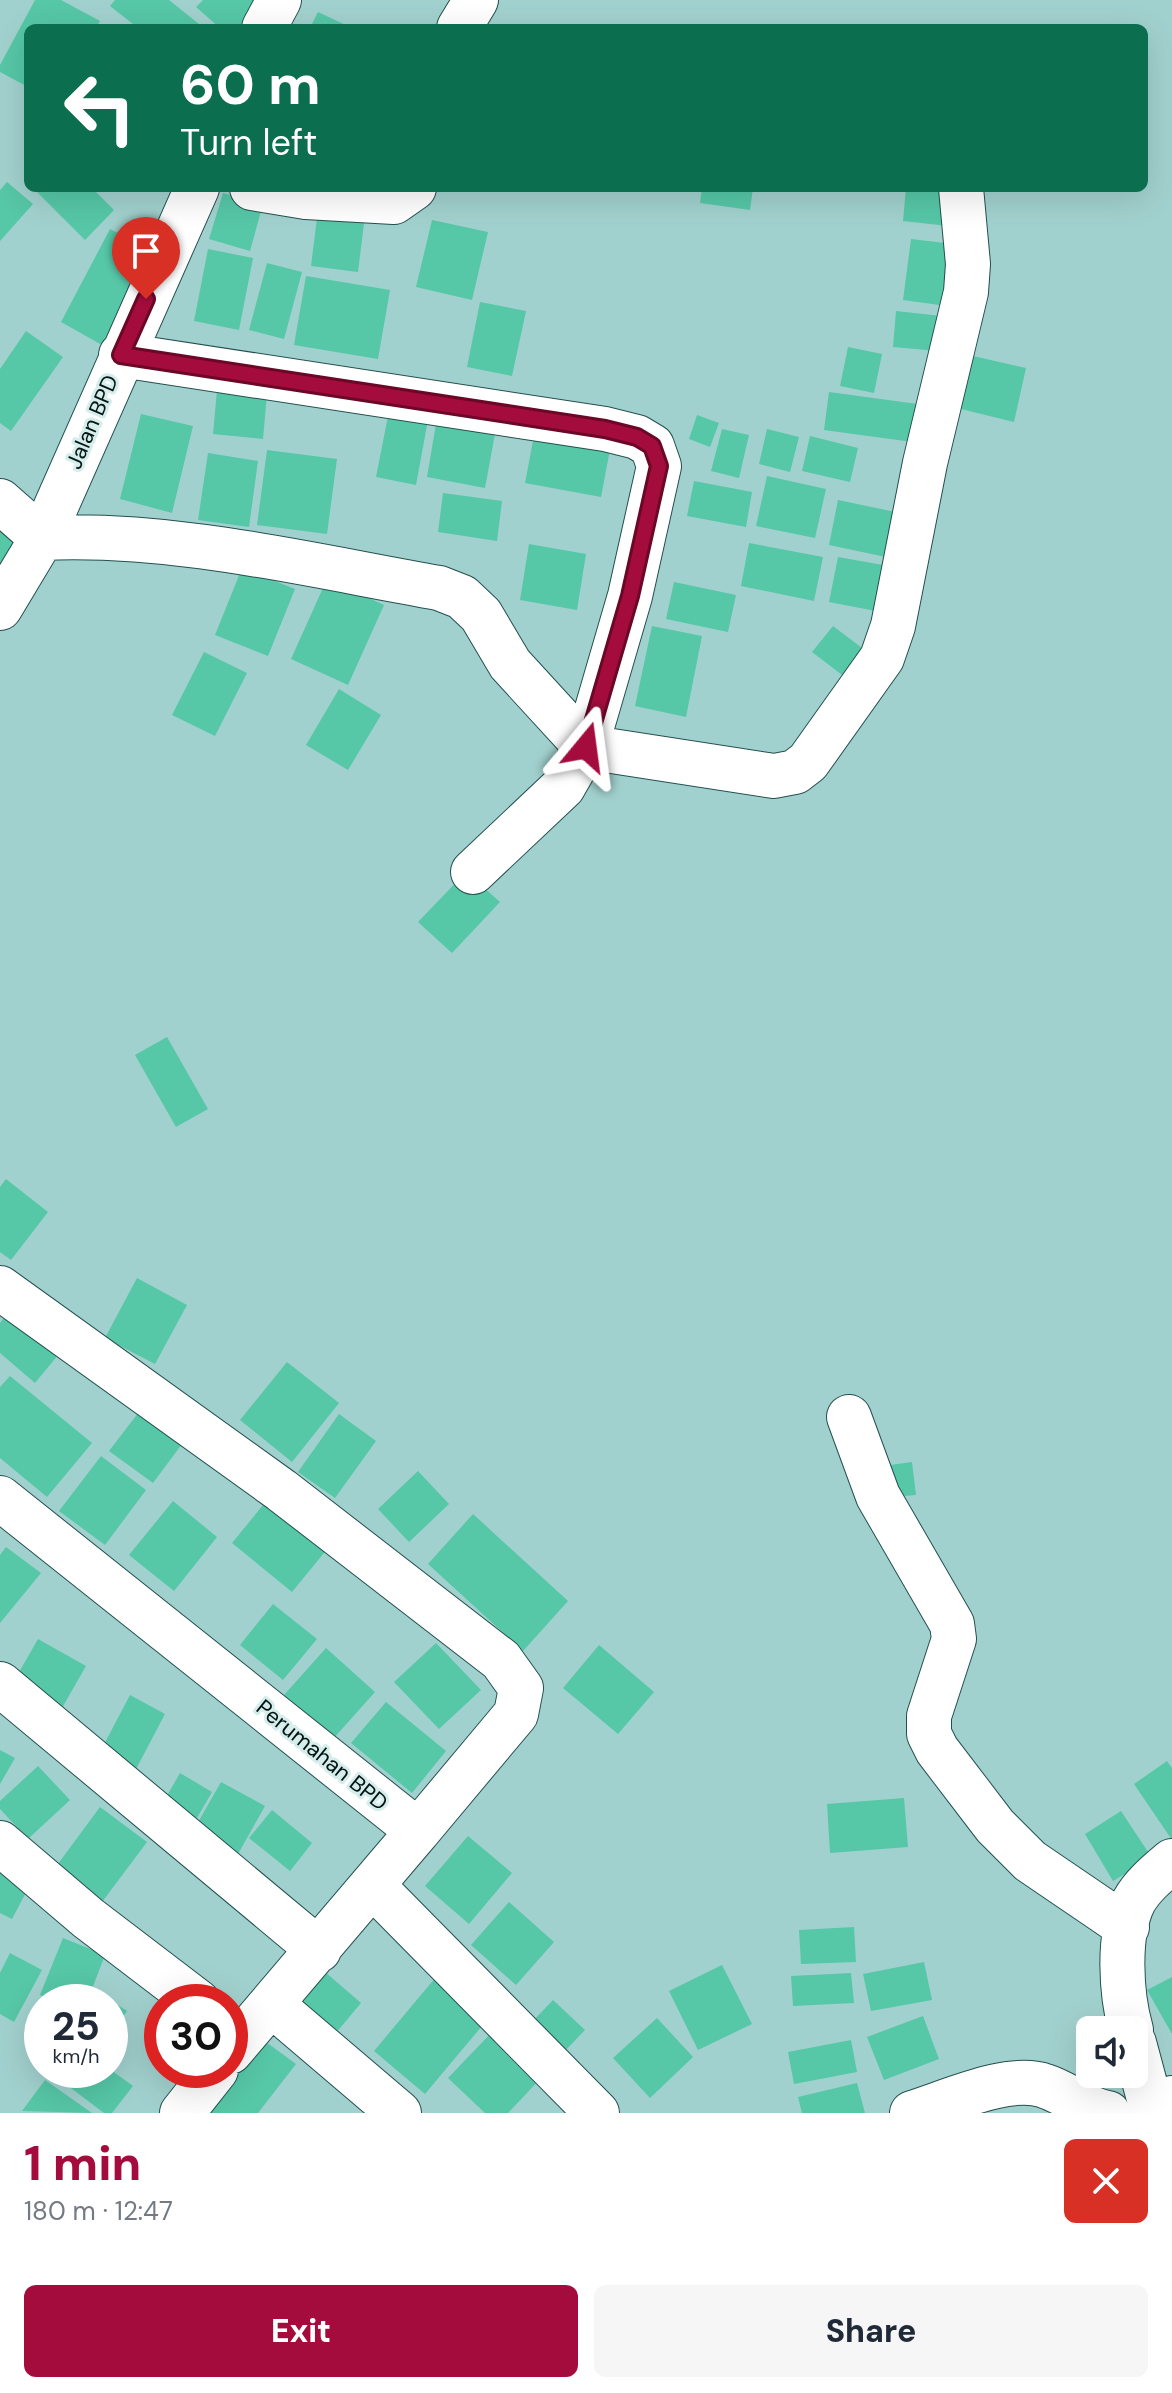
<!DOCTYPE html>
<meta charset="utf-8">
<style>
:root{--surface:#fff;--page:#f6f6f7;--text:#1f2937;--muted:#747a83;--accent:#a50c3e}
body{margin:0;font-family:"DM Sans",sans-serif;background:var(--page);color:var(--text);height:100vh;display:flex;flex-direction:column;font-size:30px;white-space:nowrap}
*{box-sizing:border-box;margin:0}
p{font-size:26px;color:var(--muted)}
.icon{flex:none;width:44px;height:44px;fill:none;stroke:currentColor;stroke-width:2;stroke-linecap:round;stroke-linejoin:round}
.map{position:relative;height:2113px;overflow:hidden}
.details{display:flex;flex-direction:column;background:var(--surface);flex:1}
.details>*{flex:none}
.guide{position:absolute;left:24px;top:24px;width:1124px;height:168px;border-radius:12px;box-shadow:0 8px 32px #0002;background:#0b6e4f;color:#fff;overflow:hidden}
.buttons{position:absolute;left:1076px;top:2016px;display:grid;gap:16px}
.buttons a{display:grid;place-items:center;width:72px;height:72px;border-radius:12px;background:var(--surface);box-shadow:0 8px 32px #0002;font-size:40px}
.speed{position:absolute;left:24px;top:1984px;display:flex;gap:16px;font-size:40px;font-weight:700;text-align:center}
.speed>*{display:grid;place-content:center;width:104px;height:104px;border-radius:50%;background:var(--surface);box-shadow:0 8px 32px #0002;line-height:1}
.speed small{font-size:20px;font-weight:400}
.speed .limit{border:12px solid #d22;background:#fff;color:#111}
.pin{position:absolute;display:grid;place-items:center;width:68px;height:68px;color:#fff;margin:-82px -34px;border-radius:50% 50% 50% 0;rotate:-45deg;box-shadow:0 0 8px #0007}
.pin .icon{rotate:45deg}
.me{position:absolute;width:88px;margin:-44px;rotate:16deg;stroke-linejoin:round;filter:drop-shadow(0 0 6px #0008)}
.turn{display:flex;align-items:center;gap:28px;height:168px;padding:0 24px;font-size:36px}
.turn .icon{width:104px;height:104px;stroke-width:2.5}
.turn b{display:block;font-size:56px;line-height:68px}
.round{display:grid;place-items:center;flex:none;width:84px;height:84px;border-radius:12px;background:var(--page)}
.head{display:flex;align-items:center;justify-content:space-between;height:136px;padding:0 24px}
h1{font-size:48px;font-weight:800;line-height:60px;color:var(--accent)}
.cta{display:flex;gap:16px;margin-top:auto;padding:16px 24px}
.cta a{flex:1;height:92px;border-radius:12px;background:var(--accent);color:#fff;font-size:32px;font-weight:800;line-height:92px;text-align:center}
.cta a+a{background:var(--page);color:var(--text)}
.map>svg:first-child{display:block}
.building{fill:#56c7a7}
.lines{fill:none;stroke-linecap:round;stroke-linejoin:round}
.minor-casing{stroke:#23504e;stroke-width:46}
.minor{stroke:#fff;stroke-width:44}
.route-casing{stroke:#6b0828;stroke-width:20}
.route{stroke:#a50c3e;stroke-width:14}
.labels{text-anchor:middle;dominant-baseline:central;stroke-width:6;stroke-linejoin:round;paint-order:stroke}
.street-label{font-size:22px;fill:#031414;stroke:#d5edeb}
</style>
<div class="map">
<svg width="1172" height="2113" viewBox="0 0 1172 2113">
<rect width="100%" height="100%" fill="#a1d1ce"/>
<!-- building -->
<path class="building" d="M35 0H61L100 21 96 28H28V87L0 72V65Z
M115 0H169L204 28H138L110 6Z
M203 0H267L242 28H220L196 7Z
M318 12 352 28H310Z
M7 182 33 204 0 241V190Z
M33 188H92L114 210 85 240Z
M702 188H753L750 210 700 203Z
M906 188 951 190 948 226 903 221Z
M223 193 263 204 250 251 209 239Z
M319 202 366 207 358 272 311 266Z
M432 220 488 232 472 300 416 287Z
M110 229 152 251 102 345 61 322Z
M911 239 962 245 954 307 903 300Z
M208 249 253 258 239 330 194 321Z
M267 263 302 272 284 339 249 330Z
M306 276 390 290 378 359 294 345Z
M480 302 526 311 512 376 467 367Z
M896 311 951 317 948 352 893 347Z
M26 331 63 357 11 431 0 423V369Z
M848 347 882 354 874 393 840 386Z
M973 356 1026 368 1014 422 961 409Z
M218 379 268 383 263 439 213 434Z
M829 392 925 405 920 443 824 430Z
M391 401 430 409 416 485 376 477Z
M438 412 497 423 485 488 427 477Z
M141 414 193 426 172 513 120 499Z
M697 415 719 423 710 447 689 439Z
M536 425 612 439 601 497 525 483Z
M722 429 749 435 739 478 711 471Z
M767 429 799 437 790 472 759 464Z
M810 436 858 448 850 482 802 471Z
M267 450 337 459 327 534 257 525Z
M208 453 258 461 249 527 198 520Z
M767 476 826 489 815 538 756 526Z
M694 481 752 492 746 527 687 516Z
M443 493 502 501 497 541 438 532Z
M838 500 910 515 900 560 829 545Z
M0 503 32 530 0 566Z
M749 543 823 557 814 601 741 586Z
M529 544 586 554 577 610 520 600Z
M838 557 900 568 891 614 829 602Z
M242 568 295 589 268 656 215 635Z
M327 579 384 605 348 685 291 659Z
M674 582 736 595 728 632 666 619Z
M652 626 702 636 686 717 635 706Z
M833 626 870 654 850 681 812 652Z
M204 652 247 673 215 736 172 715Z
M339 689 381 715 348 770 306 745Z
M466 872 500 902 452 953 418 922Z
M167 1037 208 1109 176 1127 135 1055Z
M6 1179 48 1212 11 1260 0 1252V1187Z
M137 1278 187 1305 155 1364 105 1338Z
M11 1309 63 1349 35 1383 0 1353V1323Z
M287 1362 339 1403 292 1462 240 1420Z
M10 1376 92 1443 47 1497 0 1458V1387Z
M142 1408 185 1440 153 1483 109 1451Z
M339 1414 376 1441 335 1498 298 1472Z
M101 1456 146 1490 105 1545 59 1511Z
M912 1462 916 1495 893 1497 890 1465Z
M418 1471 449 1504 409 1542 378 1509Z
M268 1499 328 1548 292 1592 232 1543Z
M173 1501 217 1537 174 1591 129 1555Z
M473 1514 568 1601 523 1651 428 1564Z
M6 1547 41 1573 0 1623V1555Z
M273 1604 317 1639 283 1680 240 1645Z
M38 1639 86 1666 62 1708 14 1681Z
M436 1643 481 1690 439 1729 394 1682Z
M599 1645 654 1692 618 1734 563 1688Z
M326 1648 375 1692 333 1739 284 1695Z
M130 1695 165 1714 135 1771 100 1752Z
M386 1702 446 1751 412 1793 351 1743Z
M0 1750 15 1758 0 1784Z
M1167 1761 1172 1768V1840L1134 1784Z
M38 1766 70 1800 28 1839 0 1809V1801Z
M180 1773 212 1792 193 1825 161 1806Z
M221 1782 265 1806 233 1863 189 1838Z
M904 1798 908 1847 830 1853 827 1804Z
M100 1807 147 1842 96 1910 49 1876Z
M272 1810 312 1843 290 1871 249 1838Z
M1121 1811 1152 1858 1113 1881 1085 1834Z
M468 1836 512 1873 469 1924 425 1886Z
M0 1866 31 1883 12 1919 0 1913Z
M509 1902 554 1942 516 1985 471 1945Z
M854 1927 856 1962 801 1964 799 1930Z
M63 1938 105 1955 87 2002H58L40 1995Z
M10 1953 42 1970 14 2022 0 2014V1973Z
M924 1962 932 2000 871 2011 863 1974Z
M722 1965 752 2024 698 2050 669 1991Z
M324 1971 361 2003 330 2040 293 2009Z
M441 1971 492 2014 425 2094 374 2051Z
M851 1973 854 2003 793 2006 791 1976Z
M1172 1977V2034L1147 1990Z
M102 1995 127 2011 110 2036V2002H98Z
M553 2000 585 2030 561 2055 529 2025Z
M923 2016 939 2059 884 2080 867 2037Z
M657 2018 693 2057 650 2098 613 2058Z
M494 2030 543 2076 508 2113H485L448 2078Z
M255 2034 296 2064 258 2113H208Z
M42 2040V2067L29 2057Z
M851 2040 857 2072 794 2084 788 2052Z
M47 2070H111L133 2086 112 2113H104Z
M45 2080 92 2113 22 2111Z
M857 2083 865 2113H802L798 2097Z"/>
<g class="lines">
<defs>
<path id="minor" d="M264 28 279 0
M459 28 476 0
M252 188 306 197 394 202 414 188
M121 355 605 429 637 437 652 446 659 466 630 596 586 747 563 787 473 872
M0 501 42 538C175 532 308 565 439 588L462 597 481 615 510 664 586 747 774 776 795 772 808 762 882 658 893 626 925 463 966 292 968 264 961 188
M0 608 42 538 197 188
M0 1288 281 1490 501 1660 521 1688 516 1714 418 1831
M849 1417 878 1496 952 1624 954 1639 929 1716V1734L937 1750 995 1826 1030 1861 1127 1927
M0 1498 418 1831 230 2052
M0 1684 319 1950
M0 1843 88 1918 198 2002
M373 1886 597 2113
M271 2004 399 2113
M1131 2030C1121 1995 1117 1935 1134 1901 1143 1885 1158 1873 1172 1861
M1134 2043 1152 2110 1172 2098
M182 2113 216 2070
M912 2113C948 2102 1010 2073 1045 2086 1067 2093 1085 2110 1108 2113"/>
</defs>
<!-- minor casing -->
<use href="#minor" class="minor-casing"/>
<!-- minor -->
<use href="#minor" class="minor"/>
</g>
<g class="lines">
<defs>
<path id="route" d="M146 299 121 355 605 429 637 437 652 446 659 466 630 596 586 747"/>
</defs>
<!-- route casing -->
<use href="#route" class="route-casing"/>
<!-- route -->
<use href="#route" class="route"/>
</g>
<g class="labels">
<!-- street labels -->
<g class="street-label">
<text transform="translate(92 422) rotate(-67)">Jalan BPD</text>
<text transform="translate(322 1755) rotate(39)">Perumahan BPD</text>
</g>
</g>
</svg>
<div class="buttons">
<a><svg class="icon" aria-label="sound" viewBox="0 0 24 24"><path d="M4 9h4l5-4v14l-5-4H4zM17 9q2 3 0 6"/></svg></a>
</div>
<div class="speed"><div>25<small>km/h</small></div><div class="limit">30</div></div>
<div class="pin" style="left:146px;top:299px;background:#d93025"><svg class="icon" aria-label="arrive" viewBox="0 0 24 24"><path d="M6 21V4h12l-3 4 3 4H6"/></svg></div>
<svg class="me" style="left:586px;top:747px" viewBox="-20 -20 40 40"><path d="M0-17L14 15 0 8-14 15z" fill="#a50c3e" stroke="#fff" stroke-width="4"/></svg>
<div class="guide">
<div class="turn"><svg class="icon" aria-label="left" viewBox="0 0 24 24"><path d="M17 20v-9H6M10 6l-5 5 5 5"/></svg><div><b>60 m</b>Turn left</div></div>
</div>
</div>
<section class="details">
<div class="head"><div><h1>1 min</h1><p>180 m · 12:47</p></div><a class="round" style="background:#d93025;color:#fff"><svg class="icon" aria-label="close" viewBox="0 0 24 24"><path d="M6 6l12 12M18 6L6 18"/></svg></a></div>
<div class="cta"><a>Exit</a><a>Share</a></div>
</section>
